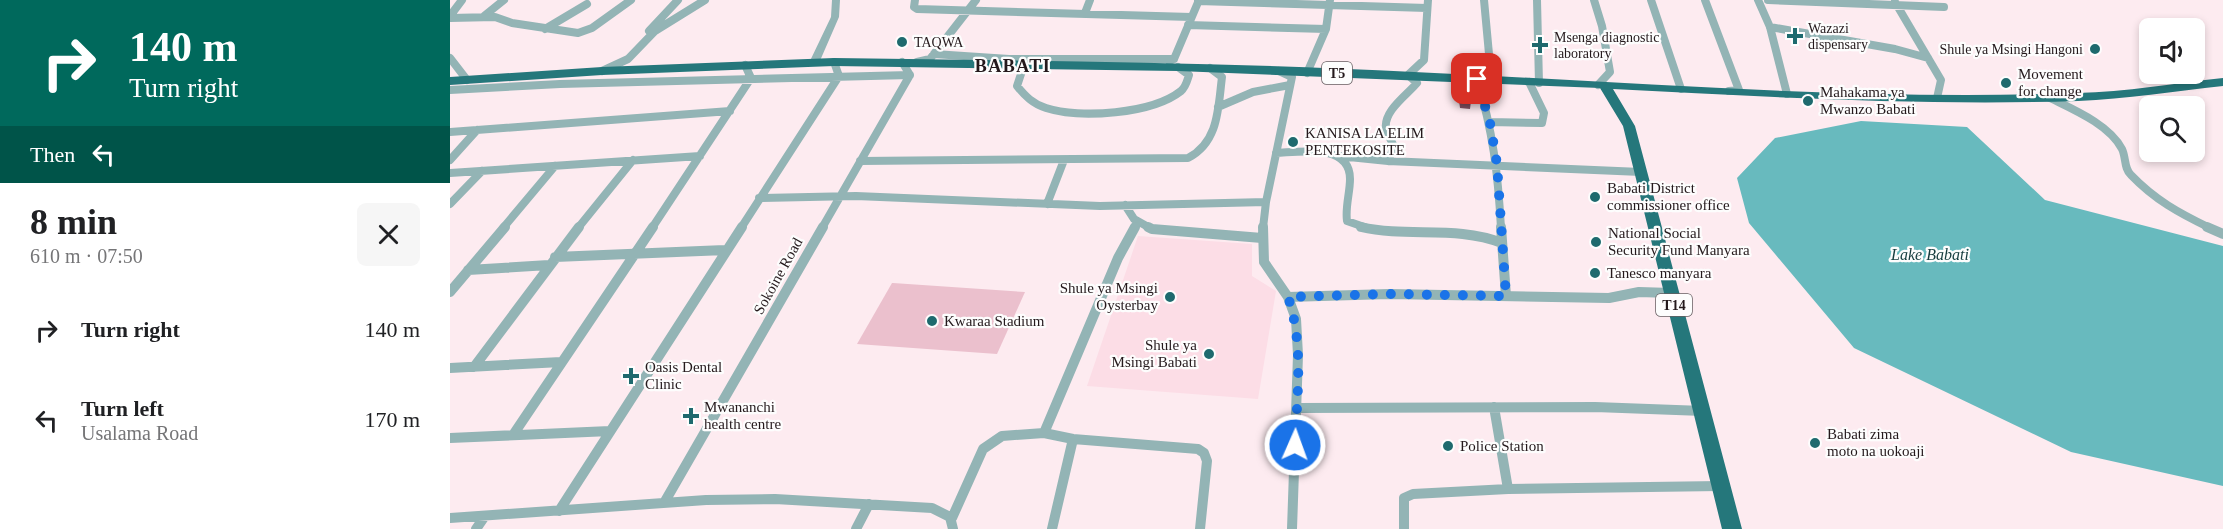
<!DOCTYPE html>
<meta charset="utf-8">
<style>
:root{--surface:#fff;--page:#f6f6f6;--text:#202124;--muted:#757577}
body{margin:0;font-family:Georgia,serif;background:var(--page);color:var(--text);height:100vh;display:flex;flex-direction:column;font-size:22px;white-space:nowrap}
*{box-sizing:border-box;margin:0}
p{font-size:20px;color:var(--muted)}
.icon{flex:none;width:33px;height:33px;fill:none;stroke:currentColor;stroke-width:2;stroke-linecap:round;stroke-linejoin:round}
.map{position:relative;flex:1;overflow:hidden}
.sheet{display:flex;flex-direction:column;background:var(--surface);width:450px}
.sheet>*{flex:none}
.banner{background:#00695c;color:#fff;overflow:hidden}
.controls{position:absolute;left:1689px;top:18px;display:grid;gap:12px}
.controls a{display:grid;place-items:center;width:66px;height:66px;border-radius:9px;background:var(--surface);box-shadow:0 3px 9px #0003;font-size:30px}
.pin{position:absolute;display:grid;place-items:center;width:51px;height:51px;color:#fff;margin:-26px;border-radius:12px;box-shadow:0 3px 9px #0006}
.me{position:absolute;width:66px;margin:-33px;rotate:2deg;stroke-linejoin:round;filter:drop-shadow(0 0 4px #0008)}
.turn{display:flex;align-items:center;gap:21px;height:126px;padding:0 30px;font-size:27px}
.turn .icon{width:78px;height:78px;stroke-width:2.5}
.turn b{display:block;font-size:42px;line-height:51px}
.then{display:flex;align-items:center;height:57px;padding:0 30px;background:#0003;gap:12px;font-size:22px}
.round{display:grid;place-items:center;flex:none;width:63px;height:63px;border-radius:9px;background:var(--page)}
.summary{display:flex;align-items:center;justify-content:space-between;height:102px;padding:0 30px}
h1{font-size:36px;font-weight:800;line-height:45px}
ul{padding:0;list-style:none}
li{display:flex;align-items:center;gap:18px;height:90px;padding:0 30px}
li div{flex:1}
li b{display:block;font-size:22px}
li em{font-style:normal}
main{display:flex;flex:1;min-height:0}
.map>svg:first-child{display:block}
.built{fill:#fcdde6}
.green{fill:#ebc0cd}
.water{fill:#68babe}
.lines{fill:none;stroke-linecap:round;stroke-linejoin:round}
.minor-far1{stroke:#93b4b5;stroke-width:8}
.minor{stroke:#93b4b5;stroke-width:10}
.tertiary{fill:#93b4b5;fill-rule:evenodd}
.trunk{fill:#25777b;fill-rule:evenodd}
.wall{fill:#875465}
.building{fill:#9d6276;stroke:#6e4553;stroke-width:1.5}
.route{stroke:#1a73e8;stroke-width:10;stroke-dasharray:0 18}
.poi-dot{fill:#1e6a6e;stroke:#fdfdfd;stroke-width:2}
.labels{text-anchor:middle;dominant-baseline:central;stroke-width:4.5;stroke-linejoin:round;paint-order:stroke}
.far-poi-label{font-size:14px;fill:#24191c;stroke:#fdfdfd;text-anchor:start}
.shield{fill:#fdfdfd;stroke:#655d60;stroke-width:1.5}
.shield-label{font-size:14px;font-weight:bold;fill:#24191c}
.poi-label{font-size:15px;fill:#24191c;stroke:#fdfdfd;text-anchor:start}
.street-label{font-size:15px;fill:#24191c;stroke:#fdfdfd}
.water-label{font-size:16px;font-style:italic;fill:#163d3f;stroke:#fdfdfd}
.far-district-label{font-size:18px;font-weight:bold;letter-spacing:1.5px;fill:#24191c;stroke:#fdfdfd}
</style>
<main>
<section class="sheet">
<div class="banner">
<div class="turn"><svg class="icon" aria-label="right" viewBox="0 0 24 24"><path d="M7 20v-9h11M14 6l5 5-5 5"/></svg><div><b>140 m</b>Turn right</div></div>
<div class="then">Then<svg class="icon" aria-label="left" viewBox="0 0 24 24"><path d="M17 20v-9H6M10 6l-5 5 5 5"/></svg></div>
</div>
<div class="summary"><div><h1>8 min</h1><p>610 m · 07:50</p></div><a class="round"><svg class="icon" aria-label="close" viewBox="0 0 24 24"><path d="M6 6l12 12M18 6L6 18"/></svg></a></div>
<ul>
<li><svg class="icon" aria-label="right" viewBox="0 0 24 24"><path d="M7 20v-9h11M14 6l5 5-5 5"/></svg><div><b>Turn right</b></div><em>140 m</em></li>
<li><svg class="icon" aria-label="left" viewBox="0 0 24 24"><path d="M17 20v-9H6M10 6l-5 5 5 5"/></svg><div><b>Turn left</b><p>Usalama Road</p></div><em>170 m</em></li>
</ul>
</section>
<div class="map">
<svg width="1773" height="529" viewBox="0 0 1773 529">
<rect width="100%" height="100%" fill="#fdebf0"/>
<!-- built -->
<path class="built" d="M688 236 802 244V276L826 291 808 399 637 386Z"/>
<!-- green -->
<path class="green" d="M442 283H443L575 292 547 354 407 344Z"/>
<!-- water -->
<path class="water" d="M1411 121 1517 127 1595 200 1773 246V486L1621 452 1404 348 1299 223 1287 178 1325 138Z"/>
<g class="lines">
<!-- minor-far1 -->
<path class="minor-far1" d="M465 0 464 7 467 9 741 17
M1034 0 1039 54 1027 79C1043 131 1048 174 1051 228
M1087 0 1089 83
M1144 0 1152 26 1160 72 1148 85
M1201 0 1231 89
M1255 0 1289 90 1279 91
M1308 0 1320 27 1337 94
M1318 0 1494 7
M748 1 977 8
M1445 2 1491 80 1487 98
M635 13 640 0
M0 16 12 0
M34 16 54 0
M0 18 45 17 62 23 128 33 142 28 181 0
M738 25 876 29
M1320 27 1445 49 1478 58
M95 29 137 4
M199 31 228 0
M484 54 559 59H724
M0 58 17 80
M719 61 724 59 749 0
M467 62 480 59 526 0
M563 64 572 71 567 86C575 96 583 104 596 108 630 119 702 114 731 91 736 87 737 81 739 75L728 67
M152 71 178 59 205 31 255 0
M857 73 876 29 880 0
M0 90 110 84 460 75
M1598 97C1622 109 1659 124 1672 149 1676 157 1674 169 1681 175 1705 200 1729 213 1760 228
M768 107 803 92 840 85
M1040 122 1092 123 1094 113 1079 82
M0 132 280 111
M826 153C850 152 900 143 900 179 900 193 895 207 897 221L917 228
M889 156 938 161 1191 172
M0 160 27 130
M410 161 738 158C769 142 768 108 772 77L760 68
M938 161 944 147C942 141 938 136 936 129 933 111 957 95 967 83L958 75 974 60 978 0
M0 173 250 156
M309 198 406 196 650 206 816 202
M0 204 32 171
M597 204 614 160
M675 205 684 219 700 228
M53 228 105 166
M128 228 183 160
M202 228 301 78 295 65
M291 228 389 76 384 62
M372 228 460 75 452 62
M684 228 687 222
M813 228 816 202 842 77 829 71"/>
<!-- minor -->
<path class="minor" d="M698 227 702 229 812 238
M813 227 814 262 838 297 846 319 848 355 842 529
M911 227C958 238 1006 225 1052 243
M1051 227 1056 296
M1757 227 1773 234
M105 257 275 250
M18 270 99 265
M0 292 55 227
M838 297 939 294 1159 298 1189 292 1221 293
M24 367 129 227
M0 368 111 362
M1044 407 1058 489
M847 408 1145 407 1253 411
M594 433 668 258 685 227
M63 435 203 227
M0 438 160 431
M214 503 373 227
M109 511 292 227
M0 518 256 500 325 499 482 508 500 517 503 529
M502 518 533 449 552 436 594 433 623 439 748 449 754 453 757 461 750 529
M26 529 35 516
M406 529 419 504
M602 529 623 439
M954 529V498L963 494 1058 489 1270 486"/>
<!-- tertiary -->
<path class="tertiary" d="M382 0H390L389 17 369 63 367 65H361L359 63 381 17Z"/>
<!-- trunk -->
<path class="trunk" d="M384 58C577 61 771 62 964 72 1184 82 1406 101 1627 93 1676 92 1725 83 1773 78V86C1725 91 1676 99 1628 101 1473 106 1318 97 1163 89L1185 126 1292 529H1272L1173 126 1150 88 728 71 384 66 152 75 0 85V77L152 67Z"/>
</g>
<!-- wall -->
<path class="wall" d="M1009 85 1021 101 1020 109 1010 108 1008 93Z"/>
<!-- building -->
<path class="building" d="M1009 85H1019L1021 101H1011Z"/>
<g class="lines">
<!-- route -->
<path class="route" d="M845 445C847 396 854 344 838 297L939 294 1056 296 1047 164 1040 123 1027 79"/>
</g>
<!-- markers -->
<g class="poi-dot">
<path d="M1342 27h6v6h6v6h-6v6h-6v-6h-6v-6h6z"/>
<circle cx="452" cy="42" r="6"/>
<path d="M1087 36h6v6h6v6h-6v6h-6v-6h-6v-6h6z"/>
<circle cx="1645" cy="49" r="6"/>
<circle cx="1556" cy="83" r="6"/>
<circle cx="1358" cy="101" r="6"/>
<circle cx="843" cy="142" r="6"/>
<circle cx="1145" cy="197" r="6"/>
<circle cx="1146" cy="242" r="6"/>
<circle cx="1145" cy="273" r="6"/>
<circle cx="720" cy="297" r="6"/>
<circle cx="482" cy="321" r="6"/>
<circle cx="759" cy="354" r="6"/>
<path d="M178 367h6v6h6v6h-6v6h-6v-6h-6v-6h6z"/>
<path d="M238 407h6v6h6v6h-6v6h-6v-6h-6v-6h6z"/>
<circle cx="1365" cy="443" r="6"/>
<circle cx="998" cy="446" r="6"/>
</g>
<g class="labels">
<!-- far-poi labels -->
<g class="far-poi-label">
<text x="1358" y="28">Wazazi<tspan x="1358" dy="16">dispensary</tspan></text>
<text x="1104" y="37">Msenga diagnostic<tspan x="1104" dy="16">laboratory</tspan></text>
<text x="464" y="42">TAQWA</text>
<text x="1633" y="49" text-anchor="end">Shule ya Msingi Hangoni</text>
</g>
<!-- shield labels -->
<g class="shield">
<rect x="872" y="62" width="30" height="22" rx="4.5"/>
<rect x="1206" y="294" width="36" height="22" rx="4.5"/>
</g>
<g class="shield-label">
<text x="887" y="73">T5</text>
<text x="1224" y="305">T14</text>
</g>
<!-- poi labels -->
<g class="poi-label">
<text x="1568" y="74">Movement<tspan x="1568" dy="17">for change</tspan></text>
<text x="1370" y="92">Mahakama ya<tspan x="1370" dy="17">Mwanzo Babati</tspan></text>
<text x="855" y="133">KANISA LA ELIM<tspan x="855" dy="17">PENTEKOSITE</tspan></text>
<text x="1157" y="188">Babati District<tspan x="1157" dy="17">commissioner office</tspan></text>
<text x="1158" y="233">National Social<tspan x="1158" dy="17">Security Fund Manyara</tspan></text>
<text x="1157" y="273">Tanesco manyara</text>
<text x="708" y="288" text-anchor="end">Shule ya Msingi<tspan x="708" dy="17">Oysterbay</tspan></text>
<text x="494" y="321">Kwaraa Stadium</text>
<text x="747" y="345" text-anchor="end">Shule ya<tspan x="747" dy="17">Msingi Babati</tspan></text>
<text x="195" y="367">Oasis Dental<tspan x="195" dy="17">Clinic</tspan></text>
<text x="254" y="407">Mwananchi<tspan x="254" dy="17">health centre</tspan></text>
<text x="1377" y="434">Babati zima<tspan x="1377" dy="17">moto na uokoaji</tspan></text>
<text x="1010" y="446">Police Station</text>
</g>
<!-- street labels -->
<g class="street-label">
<text transform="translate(328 276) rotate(-61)">Sokoine Road</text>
</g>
<!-- water labels -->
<g class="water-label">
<text x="1480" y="254">Lake Babati</text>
</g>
<!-- far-district labels -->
<g class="far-district-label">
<text x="563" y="66">BABATI</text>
</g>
</g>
</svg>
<div class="controls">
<a><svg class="icon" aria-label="sound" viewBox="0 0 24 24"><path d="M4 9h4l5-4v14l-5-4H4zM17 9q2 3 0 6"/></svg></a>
<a><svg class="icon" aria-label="search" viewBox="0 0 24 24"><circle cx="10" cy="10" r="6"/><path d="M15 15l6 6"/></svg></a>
</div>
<div class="pin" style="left:1027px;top:79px;background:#d93025"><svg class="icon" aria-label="arrive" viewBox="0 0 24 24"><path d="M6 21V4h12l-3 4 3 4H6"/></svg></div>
<svg class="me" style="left:845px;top:445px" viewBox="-20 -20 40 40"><circle r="17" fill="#1a73e8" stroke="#fff" stroke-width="3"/><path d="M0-11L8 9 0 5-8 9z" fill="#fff"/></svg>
</div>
</main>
